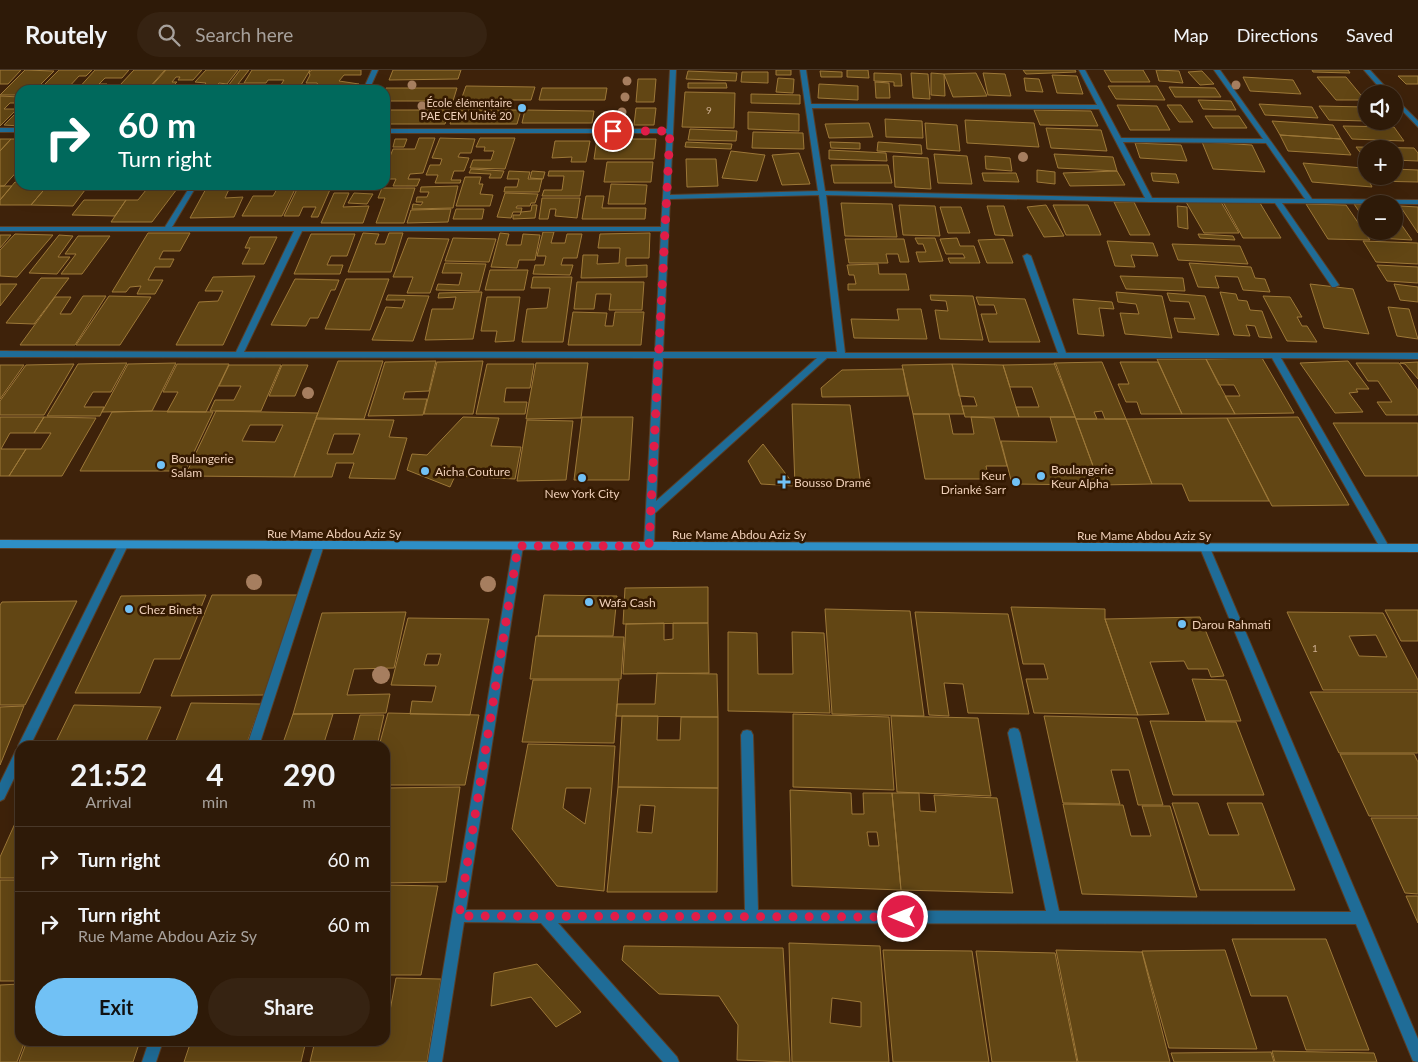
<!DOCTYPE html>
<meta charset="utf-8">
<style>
:root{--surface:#2e1a08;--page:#362312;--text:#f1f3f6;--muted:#a7a19c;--line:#493829;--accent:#71c1f5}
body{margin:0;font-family:Lato,sans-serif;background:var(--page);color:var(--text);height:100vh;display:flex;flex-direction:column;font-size:19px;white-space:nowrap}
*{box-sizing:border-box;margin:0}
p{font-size:16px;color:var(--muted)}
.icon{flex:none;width:28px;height:28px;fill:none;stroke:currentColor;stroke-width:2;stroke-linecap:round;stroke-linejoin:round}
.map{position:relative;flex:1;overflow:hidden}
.panel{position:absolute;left:15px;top:671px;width:375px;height:305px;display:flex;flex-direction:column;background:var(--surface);border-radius:15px;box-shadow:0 5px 20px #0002,0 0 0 1px var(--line)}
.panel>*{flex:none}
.hud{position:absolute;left:15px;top:15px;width:375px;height:105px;border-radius:15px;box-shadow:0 5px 20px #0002,0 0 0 1px var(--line);background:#00695c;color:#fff;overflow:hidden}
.tools{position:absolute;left:1358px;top:15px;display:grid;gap:10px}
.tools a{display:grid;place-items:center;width:45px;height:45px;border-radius:50%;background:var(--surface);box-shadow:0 5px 20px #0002,0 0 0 1px var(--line);font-size:25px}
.pin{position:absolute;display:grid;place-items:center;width:42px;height:42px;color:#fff;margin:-21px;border:2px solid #fff;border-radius:50%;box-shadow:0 1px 5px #0007}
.me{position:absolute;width:55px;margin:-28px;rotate:270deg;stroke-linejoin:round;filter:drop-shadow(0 0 4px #0008)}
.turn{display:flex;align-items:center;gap:18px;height:105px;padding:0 20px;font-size:22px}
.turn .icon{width:65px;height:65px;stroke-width:2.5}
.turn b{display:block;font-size:35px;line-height:42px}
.eta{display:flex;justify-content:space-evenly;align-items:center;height:85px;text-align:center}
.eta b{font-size:30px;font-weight:700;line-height:35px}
.primary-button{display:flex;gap:10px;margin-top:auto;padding:10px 20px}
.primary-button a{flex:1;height:58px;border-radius:30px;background:var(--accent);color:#111;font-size:20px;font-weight:700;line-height:58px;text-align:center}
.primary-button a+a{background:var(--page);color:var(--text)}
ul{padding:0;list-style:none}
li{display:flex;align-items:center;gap:15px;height:65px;padding:0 20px;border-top:1px solid var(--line)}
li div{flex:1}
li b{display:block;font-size:19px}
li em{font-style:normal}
header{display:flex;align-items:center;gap:30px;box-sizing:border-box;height:70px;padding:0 25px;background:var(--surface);border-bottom:1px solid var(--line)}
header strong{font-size:24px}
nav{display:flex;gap:28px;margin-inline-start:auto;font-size:18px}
.search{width:350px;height:45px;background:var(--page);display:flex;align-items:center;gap:12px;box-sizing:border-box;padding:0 18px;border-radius:28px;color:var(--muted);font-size:19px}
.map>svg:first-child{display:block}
.building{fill:#624614;stroke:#9d7838;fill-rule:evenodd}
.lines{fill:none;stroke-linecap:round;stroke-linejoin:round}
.street-casing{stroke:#5a3e26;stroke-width:2}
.secondary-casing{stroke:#5a3e26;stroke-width:2}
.street{fill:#1f6c97;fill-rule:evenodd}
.secondary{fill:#2e8fc6;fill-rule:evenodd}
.tree{fill:#a67e5f}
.route{stroke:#e11d48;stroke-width:9;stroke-dasharray:0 16.2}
.poi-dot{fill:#71c1f5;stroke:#341901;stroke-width:2}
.labels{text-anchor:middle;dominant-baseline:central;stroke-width:5;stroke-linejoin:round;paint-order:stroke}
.number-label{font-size:10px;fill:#ccad8f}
.far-poi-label{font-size:11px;fill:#efcfb8;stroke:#341901;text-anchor:end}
.poi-label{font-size:12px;fill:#efcfb8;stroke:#341901;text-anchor:start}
.street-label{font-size:12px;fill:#efcfb8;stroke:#341901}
</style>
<header>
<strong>Routely</strong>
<div class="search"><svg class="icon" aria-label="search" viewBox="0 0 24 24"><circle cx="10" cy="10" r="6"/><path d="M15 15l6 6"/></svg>Search here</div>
<nav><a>Map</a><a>Directions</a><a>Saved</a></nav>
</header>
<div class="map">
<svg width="1418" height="992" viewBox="0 0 1418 992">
<rect width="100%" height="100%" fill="#3e220a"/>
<!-- building -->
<path class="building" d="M0 0H21L8 14H0Z
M25 0 54 1 40 15H35L30 20H20V25H0Z
M59 0H92L86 6H79L67 19 74 20H39Z
M95 0H129L122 8H105L99 14H107L102 20H77Z
M134 0H165L147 20H113H127L131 15H120Z
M166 0H202L193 10H178L180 7H176L172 12H177L172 17 185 18 183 20H148Z
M206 0H238L227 14 219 13 214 20H190L201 19 206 13 195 12Z
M240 0H249L238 14H244L240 20H225Z
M252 0H310L298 20H262L264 18H279L284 10H268L266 13H244Z
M312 0H361V5H344L339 11 359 14 351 18H320L317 13H306L310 5 309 2Z
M393 0H461L458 9 389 10Z
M776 0H791V5H776Z
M847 0H868L869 8 847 7Z
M1023 0H1075L1076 2 1026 4Z
M1104 0H1143L1150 12H1111Z
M1156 0 1179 1 1183 13 1159 11Z
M1312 0H1348L1350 3 1313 2Z
M688 1 737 3 736 11 686 9Z
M820 1 842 2V7H821Z
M1202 1 1214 14 1200 15 1188 2Z
M742 2H768V13L741 12Z
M874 3 901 4 902 16H894V12L874 11Z
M911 3 928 4 930 29 913 28Z
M931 3 944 4 945 26 931 25Z
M976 3 987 26 953 27 944 4Z
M983 3 1005 4 1011 26 988 25Z
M1052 5 1077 6 1083 24 1057 23Z
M1398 6H1418V14H1406Z
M1243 7 1293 10 1301 24 1250 21Z
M1317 7H1346L1365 30H1336Z
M778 8 794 9 793 23 776 22Z
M1024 8 1039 9 1043 22 1026 21Z
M638 9H656L654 32H636Z
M875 12 889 13 890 28H876Z
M688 13H726L727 18H688Z
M819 14 858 16V30L818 28Z
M466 16 535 17 531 30H461Z
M1108 16H1157L1165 30 1116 29Z
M1169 17 1215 18 1221 27H1175Z
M301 18H351L350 20H300Z
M386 18H457L453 31H385Z
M542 18H607L605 30H539Z
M685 22 735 23 734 58 682 57Z
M751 24 800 25V34L751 33Z
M0 26 20 27V33H10L4 39H17L0 56Z
M1198 30 1231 31 1236 40 1203 39Z
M1259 34 1312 37 1318 48 1265 45Z
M1117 35 1157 36 1170 60H1130Z
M1167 35H1181L1193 52H1179Z
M1319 36 1366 37V51L1329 50Z
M636 38H656L654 55H634Z
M20 39V56L4 55Z
M385 40H450L445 54H385Z
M454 40H521L517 54H450Z
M525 40 594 41 592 53H522Z
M1034 40 1091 41 1098 56 1040 55Z
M748 42 799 44V61L748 59Z
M1205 46H1239L1247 58H1213Z
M885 49 922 51 923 68 886 67Z
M965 50 1034 53 1039 77 967 73Z
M1272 51 1333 55 1341 69 1280 65Z
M869 53 873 67 829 68 825 54Z
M925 53 957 55 960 81 927 79Z
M1343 56 1394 57 1404 71 1352 69Z
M1046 58 1101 60 1107 81 1051 78Z
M690 59 737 61 736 71 688 70Z
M753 62 803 63 804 79 752 78Z
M1280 65 1341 69 1351 85 1288 81Z
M419 68H435L423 103 410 104 408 109H420L417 116H393L396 109H385V99L393 79H415Z
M440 68 475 69 471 83H460L458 87 469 88 464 101H454L451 110H461L460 113H435L438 105H426L430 95H440L442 89 432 88Z
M480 68H515L505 99 470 98 473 90H491L494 81H484L485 77H476Z
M0 69H11L0 81Z
M11 69H20V98L4 116H0V81Z
M395 69H407L404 77H393Z
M597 69H656L654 89H594Z
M555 71H590L586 92H571L572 87 552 88Z
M686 72 732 74 731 79 685 77Z
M830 72 860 73V79L831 78Z
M878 72 921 75 922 84 877 81Z
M1202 72 1252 75 1265 102 1213 99Z
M1135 73 1181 75 1187 91 1140 88Z
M1356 77 1414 78 1418 83V91L1394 90V79H1366V90Z
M829 80 886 83 887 91 829 89Z
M731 81 765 85 757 111 722 108Z
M799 83 810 114 782 115 772 85Z
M934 84 967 86 972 114 938 113Z
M1054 84 1113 87 1117 101 1058 98Z
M893 86 928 88 931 119 895 117Z
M985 86 1010 88 1012 101 986 99Z
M686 89H716L718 116 687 117Z
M607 92H653L651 112H604Z
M1303 93 1363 98 1372 117 1312 112Z
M831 95H888L892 113H834Z
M471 99 504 101 501 108H489L491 104 469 103Z
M1394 99 1418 100V112L1372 111 1369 106H1394Z
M1037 100 1055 102V114L1037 112Z
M509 101 530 102 528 109H542L539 122H504L505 117H517L519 109H507Z
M532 101 545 102 543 109 530 108Z
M549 101H584L580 126H542L544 120H562L564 106H548Z
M1117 101 1125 115 1070 116 1063 103Z
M982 103H1016L1019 112 984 111Z
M1151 103 1176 104 1179 113 1153 111Z
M465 107H481L479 114H483L480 124 493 125 490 136H456Z
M15 112 20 113V115H48L31 135H0V130Z
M611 114 647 115 645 134H608Z
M48 115H70L88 116 73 136 31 135Z
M96 115H150L146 120H92Z
M150 115H180L152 152H111L126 130H138Z
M208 115H231L225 128 243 127 234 147 190 148Z
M259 115H297L282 146H242L253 126H273L277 119H257Z
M299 115H332L318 147H311L316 137H303L299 146H284Z
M0 116H12L0 130Z
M458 116 453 138 412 139 413 134 421 135 423 132H416L417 127H427L429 122H420L421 117Z
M382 118H415L404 153H376L385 128H378Z
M334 123H349L343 137 369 136 363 153H321Z
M354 123 373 124 367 134 348 133Z
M505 123 538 124 535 133H531L530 136H517L516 138H522L521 142H513L511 148 497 147Z
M586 126H604L602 138H646L645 149H582Z
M542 128H580L577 148 555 146 556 139H550L548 149H539Z
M84 130H126L115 146 72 145Z
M1114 132H1134L1150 165H1130Z
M1186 132H1221L1239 163H1204Z
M1223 132 1260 133 1281 168H1243Z
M841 133 892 134 897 167 845 166Z
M1306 134 1346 135 1370 170 1328 169Z
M1354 134 1366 135V152Z
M532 135H537L535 148 513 149V145H520L521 142 531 141Z
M899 135 935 136 940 166 903 165Z
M1046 135 1064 166 1044 167 1027 137Z
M1053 135H1088L1101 165H1066Z
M987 136H1004L1013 166 995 165Z
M1177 136 1187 137 1188 159 1178 157Z
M1400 136 1418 137V163Z
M940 137H961L970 163H948Z
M451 139 448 152 407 153 411 140Z
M456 139H484L482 149H453Z
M1394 144 1412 170 1377 168 1373 161H1394Z
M543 162H554L551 173H565L567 164H582L577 188H563L561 195H573L570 205 533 204 535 195H544L546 186H537Z
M148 163H190L180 181H163L159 189H174L170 197H155L148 210H163L155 224H137L141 216 130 217 126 222H112Z
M363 163 379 164 375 174H385L389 163H403L391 202H348Z
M500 163 509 164 506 175H521L523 164 540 165 535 190H519L517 198 491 197Z
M650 163 649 188H626V196L647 195V207L581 208 583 185H598L597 194 619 193 620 178H598L600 164Z
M15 164 53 165 17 207 0 206V180Z
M311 164H355L347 186H331L327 195H343L340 204H294Z
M1198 164 1233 166 1235 170 1200 168Z
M0 165H11L0 178Z
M59 165 73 166 58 187H70L57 204 29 203Z
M78 166H110L82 204H61L76 184H65Z
M250 167H277L264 194H242L250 178H245Z
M408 168 449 169 430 223H407L413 207H393Z
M453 168 496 169 489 192 445 191Z
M915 168H935L943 191 919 192 916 182H926L923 174H918Z
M957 168 960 176H974L980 193H950L948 188H965L963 184H946L940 169Z
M845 169H904L909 192H900L898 184H886L888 193H849Z
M1004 169 1013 193H987L978 170Z
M1107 171 1153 173 1158 186 1131 185 1135 197 1115 196Z
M1363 171 1418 173V194L1376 192Z
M1172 174 1240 176 1248 194 1178 190Z
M445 193 486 194 479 221 436 220 438 214 459 215 462 203H442Z
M1189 193 1251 197 1255 208 1265 209 1270 222 1243 220 1238 207 1215 206 1219 218 1198 217Z
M878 194 879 204H906L909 220H848V214H856L854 205H849L847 195Z
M1377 195 1418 197V213L1387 211Z
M490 200H528L524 220H485Z
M255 206 223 275H176L199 232 218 231 223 221H205L213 207Z
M1120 206 1183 208 1185 221 1126 219Z
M533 207H572L563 272H522L527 239 547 238 550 218H531Z
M41 208H69L34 254 6 253Z
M295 209 339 210 335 220H331L318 248H310L306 256 271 255Z
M346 209H389L370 260 325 259Z
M577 212H644L642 240H609L611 224H596L594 239H574Z
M0 214H17L0 236Z
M1310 214 1353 219 1369 264 1324 258Z
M1394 214 1418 217V232L1400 230Z
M482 222 473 269 425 270 432 239H453L456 227 438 228 439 223Z
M1116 222 1162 226 1172 268 1125 264 1120 243 1139 244 1136 234 1118 232Z
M1220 222 1236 224 1238 230 1247 231 1250 240 1262 241 1272 268 1259 267 1255 256 1246 255 1250 266 1234 265Z
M1167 223 1205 226 1219 265 1178 262 1174 248 1195 249 1189 232 1170 231Z
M388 225 429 226 413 271 372 270 386 237 402 238 405 230H386Z
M930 225 973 226 983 270 940 269 935 240 948 241 946 231 931 230Z
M83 226H106L75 275H20L55 227H71L60 244H71Z
M109 226 151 227 120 275H76Z
M1263 226 1290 227 1302 247H1297L1302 256H1307L1317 272 1287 271Z
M487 227H520L514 271 495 272 497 261H481Z
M976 227 1025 229 1040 272H989L981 244H997L994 235H979Z
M1073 229 1112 232 1114 239 1099 238 1104 266 1078 264Z
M1388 237 1409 239 1418 269 1397 266Z
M897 239H921L927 269 854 268 851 249 899 250Z
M573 242 607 243 605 256H613L615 242H644L641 275H568Z
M1262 288 1294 343 1235 344 1225 326H1240L1234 315H1219L1206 289Z
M1157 289H1206L1235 344H1182Z
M338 291H383L364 349 316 348Z
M436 291 429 321 405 322 403 329H427L423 345 368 346 385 292Z
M483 291 473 344H424L437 292Z
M1348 291 1369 319H1356L1358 322 1349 323 1363 342 1335 343 1300 293Z
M1102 292 1126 349H1105L1102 341 1094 342 1097 349H1076L1054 293Z
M1120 292H1158L1182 344H1141L1137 332H1126L1118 314H1129Z
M1418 292V309L1405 294 1400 293Z
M127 293 111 322H93L84 337H104L100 346H47L78 294Z
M176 293 152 341 102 342 128 294Z
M536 293H588L581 348 526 349Z
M1356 293H1399L1418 320V345H1386L1377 332H1392L1378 311H1368Z
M74 294 44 345H0V331L26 295Z
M177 294H229L206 342H167L178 322H163Z
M487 294H534L530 318H506L504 332H527L525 344H476Z
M952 294 1003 295 1019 347H965L962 336H977L974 327 959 326Z
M952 294 964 344H913L902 295Z
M1056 294 1075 347H1019L1016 337H1039L1032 317H1010L1003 295Z
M0 295H24L0 329Z
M229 295H281L261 341H210L215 330H234L241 316H219Z
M282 295H308L295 326H269Z
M903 299 908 326 822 327 821 318 842 300Z
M792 334 850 335 861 416H795Z
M152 341 213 342 185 401H80L112 342Z
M216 341 318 343 294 407 185 406ZM250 355H283L275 372 242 371Z
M913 344H949L953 364H974L971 347 994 348 1007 396H986L989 409H925Z
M0 347H44L34 363H10L1 379H26L9 406H0Z
M44 347 96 348 62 406H9L26 379H41L51 363H34Z
M463 347 499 348 491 376 521 377 515 409 455 406 450 417 407 400 412 384 427 385Z
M582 347H633L629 410H574Z
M1050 347H1075L1100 415 1012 414 1001 371 1057 372Z
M1298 347 1349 435 1272 436 1227 348Z
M1227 348 1269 431H1189L1182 414H1152L1126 349Z
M316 349 394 350 389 367 407 368 395 409 349 408 354 393H336L332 407H294ZM334 364H360L353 384H327Z
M1076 349H1126L1152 414 1100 415Z
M527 350 573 351 566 410 517 411Z
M1333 353H1418V406H1365Z
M763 374 795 416 761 414 748 391Z
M708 517V553L623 554 625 518Z
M206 525 180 589H154L140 623H75L121 526Z
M212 525H299L266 625 171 626Z
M544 525 617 526 613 566H538Z
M77 531 25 635H0V535L2 532Z
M1011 537 1105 539V549L1138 645 1034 643 1026 609H1048L1044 594H1023Z
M825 539 910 541 924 646 832 644Z
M1385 540H1418V571H1401Z
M406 542 394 598 354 599 347 625 390 624 386 643 293 644 322 543Z
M915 542 1008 544 1029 644 968 643 963 614 944 613 949 646 929 645Z
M1287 542 1383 543 1418 610V620H1323ZM1376 565 1387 587 1359 586 1349 566Z
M1200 547 1224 606 1211 607 1208 599H1188L1184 591 1150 592 1169 644 1138 645 1105 549Z
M408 548 489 549 470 645 410 644 412 631 432 632 436 616 391 615ZM427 584H441L438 595H424Z
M664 553V570L673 569V553H708L709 603 623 604 626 554Z
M728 562 757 563 758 604H793L792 562 824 563 830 643 728 641Z
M536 566 624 567 621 609H530Z
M657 603 717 604 718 647 616 646 617 634H655Z
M1192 609 1226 610 1241 651H1206Z
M533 610H619L614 673 522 672Z
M1310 622H1418V683H1339Z
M191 633 261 634 246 676H174Z
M74 635 161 637 144 676H54Z
M24 636 0 695V637Z
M388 643 479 645 465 715H385V676H379Z
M293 644H333L323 676H352L360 645H384L377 676H282Z
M793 644 889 647 894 720 793 717Z
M622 646H658L657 670H680L681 647H718V718L618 717Z
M891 646 978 648 991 726 897 722Z
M1044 646 1137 648 1163 735H1138L1129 700H1111L1120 734 1063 733Z
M1150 651 1236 652 1264 725H1173Z
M528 674 615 676 604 821 557 816 512 759ZM566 718H591L585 754 563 738Z
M1340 684H1414L1418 692V746H1369Z
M460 717 446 812 385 813V718Z
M618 717 718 718 717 822H607ZM640 735 655 736 652 763 637 762Z
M790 720 851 723 852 744H864L863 723H892L901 820 792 816ZM867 762H877L879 776H869Z
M892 723H919L920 741 936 742 934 725 997 728 1013 823 901 820Z
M1172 733H1198L1209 765H1239L1227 733H1262L1295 820H1200Z
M1063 734 1123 735 1131 766H1151L1142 736H1170L1197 827 1082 824Z
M1371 748H1418V824L1405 823Z
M17 749H20V808H0V787Z
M0 810H20V911H0Z
M385 815 438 816 421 905H385Z
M1406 826H1418V853Z
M1232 869H1326L1369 980H1306L1287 926H1251Z
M789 873 880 876 889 992H792ZM832 928 861 932V957L830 953Z
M624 876 783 878 790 992 737 990 738 955 719 926 659 924 622 890Z
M883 880 972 881 989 992H893Z
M1056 880 1142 882 1170 992H1078Z
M1225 880 1257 979 1169 978 1142 881Z
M976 881 1055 883 1077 992H992Z
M537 894 581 942 556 957 531 927 491 936 494 903Z
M396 908 441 909 427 992H310L315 971H385V946H389Z
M20 914V971H25L17 992H0V915Z
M27 971H140L133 992H19Z
M191 971H306L301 992H184Z
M1272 981 1374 983 1377 992H1275Z
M1271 982 1274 992H1174L1171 983Z"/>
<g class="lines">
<defs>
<path id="street" d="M372 0H378L369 20H363Z
M670 0H676L670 125 818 121 800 0H806L811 34 1097 35 1079 0H1085L1121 68 1263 69 1214 0H1220L1312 129 1418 130V134L1282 133 1339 215 1335 217H1332L1275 133 1150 132 826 125 845 283H1058L1023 186 1027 184 1031 186 1066 283H1418V289L1281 288 1388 475 1390 478 1388 481H1382L1272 288H827L655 443 654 476 649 480 644 476 654 288 0 287V281L236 282 294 161H0V157H165L191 115H197L172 157H661L667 63H385V59H667ZM812 38 1099 39 1145 128 825 121ZM1123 72 1266 73 1305 129 1152 128ZM819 125 837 282H663L670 129ZM302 161H661L655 282H244ZM663 288H817L656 431Z
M1364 0H1370L1392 24H1385Z
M1394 27 1418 51V57L1394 32Z
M0 58H20V62H0Z
M123 471 128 475 30 676H20V696L4 729 0 731V713L16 680 20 679 18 676 20 672 118 475Z
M319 471 324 475 259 676H247L314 475Z
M518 472 523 476 466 840H745L741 665 743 661 747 660 751 661 753 665 758 840 1046 841 1008 663 1010 659 1014 658 1018 659 1020 663 1059 841 1351 842 1200 478 1202 475H1208L1210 478 1418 969V992L1413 991 1356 854 558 853 677 987 679 992H663L541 853 464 852 442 992H428L513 476Z
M149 971H163L156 992H142Z"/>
<path id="secondary" d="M0 470 1418 474V482L0 478Z"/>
</defs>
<!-- street casing -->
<use href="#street" class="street-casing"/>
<!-- secondary casing -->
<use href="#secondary" class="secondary-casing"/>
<!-- street -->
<use href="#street" class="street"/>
<!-- secondary -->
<use href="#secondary" class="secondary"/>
</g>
<!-- trees -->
<g class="tree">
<circle cx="627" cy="11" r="4.5"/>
<circle cx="412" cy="15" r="4.5"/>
<circle cx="1236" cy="15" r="4.5"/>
<circle cx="625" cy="27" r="4.5"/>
<circle cx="422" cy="36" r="4.5"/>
<circle cx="622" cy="42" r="4.5"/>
<circle cx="1023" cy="87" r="5"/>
<circle cx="308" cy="323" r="6"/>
<circle cx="254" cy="512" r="8"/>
<circle cx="488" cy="514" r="8"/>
<circle cx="381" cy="605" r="9"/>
</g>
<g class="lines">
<!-- route -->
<path class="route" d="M613 61H670L649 476H518L459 846 903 847"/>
</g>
<!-- markers -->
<g class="poi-dot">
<circle cx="522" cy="38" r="5"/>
<circle cx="161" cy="395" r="5"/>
<circle cx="425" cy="401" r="5"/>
<circle cx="1041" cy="406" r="5"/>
<circle cx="582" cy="408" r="5"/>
<path d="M781.5 404.5h5v5h5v5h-5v5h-5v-5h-5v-5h5z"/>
<circle cx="1016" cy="412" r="5"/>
<circle cx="589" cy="532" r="5"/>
<circle cx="129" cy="539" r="5"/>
<circle cx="1182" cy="554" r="5"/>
</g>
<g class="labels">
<!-- number labels -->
<g class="number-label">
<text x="709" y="40">9</text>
<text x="1315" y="578">1</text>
</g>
<!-- far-poi labels -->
<g class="far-poi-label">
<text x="512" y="32">École élémentaire<tspan x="512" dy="13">PAE CEM Unité 20</tspan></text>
</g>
<!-- poi labels -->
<g class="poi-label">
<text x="171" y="388">Boulangerie<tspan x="171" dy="14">Salam</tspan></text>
<text x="1051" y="399">Boulangerie<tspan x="1051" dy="14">Keur Alpha</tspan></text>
<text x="435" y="401">Aicha Couture</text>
<text x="1006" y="405" text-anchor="end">Keur<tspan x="1006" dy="14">Drianké Sarr</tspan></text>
<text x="794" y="412">Bousso Dramé</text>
<text x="582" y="423" text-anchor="middle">New York City</text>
<text x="599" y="532">Wafa Cash</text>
<text x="139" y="539">Chez Bineta</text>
<text x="1192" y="554">Darou Rahmati</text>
</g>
<!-- street labels -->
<g class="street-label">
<text x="334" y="463">Rue Mame Abdou Aziz Sy</text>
<text x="739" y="464">Rue Mame Abdou Aziz Sy</text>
<text x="1144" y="465">Rue Mame Abdou Aziz Sy</text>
</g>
</g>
</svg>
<div class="tools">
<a><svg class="icon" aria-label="sound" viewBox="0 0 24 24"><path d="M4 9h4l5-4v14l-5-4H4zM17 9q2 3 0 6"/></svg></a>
<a>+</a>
<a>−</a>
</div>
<div class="pin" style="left:613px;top:61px;background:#d93025"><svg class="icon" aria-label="arrive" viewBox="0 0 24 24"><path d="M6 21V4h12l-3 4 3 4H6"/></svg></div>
<svg class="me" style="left:903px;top:847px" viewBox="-20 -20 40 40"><circle r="17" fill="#e11d48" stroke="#fff" stroke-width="3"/><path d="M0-11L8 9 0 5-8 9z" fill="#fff"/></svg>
<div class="hud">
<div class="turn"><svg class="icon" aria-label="right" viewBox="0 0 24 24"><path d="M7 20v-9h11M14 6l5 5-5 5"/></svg><div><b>60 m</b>Turn right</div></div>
</div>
<section class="panel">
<div class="eta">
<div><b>21:52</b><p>Arrival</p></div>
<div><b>4</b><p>min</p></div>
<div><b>290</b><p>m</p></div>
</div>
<ul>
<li><svg class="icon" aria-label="right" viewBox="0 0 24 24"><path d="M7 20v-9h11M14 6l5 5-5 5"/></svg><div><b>Turn right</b></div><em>60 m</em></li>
<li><svg class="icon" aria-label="right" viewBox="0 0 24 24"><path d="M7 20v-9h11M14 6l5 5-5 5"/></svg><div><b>Turn right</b><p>Rue Mame Abdou Aziz Sy</p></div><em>60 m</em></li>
</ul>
<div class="primary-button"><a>Exit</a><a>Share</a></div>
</section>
</div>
